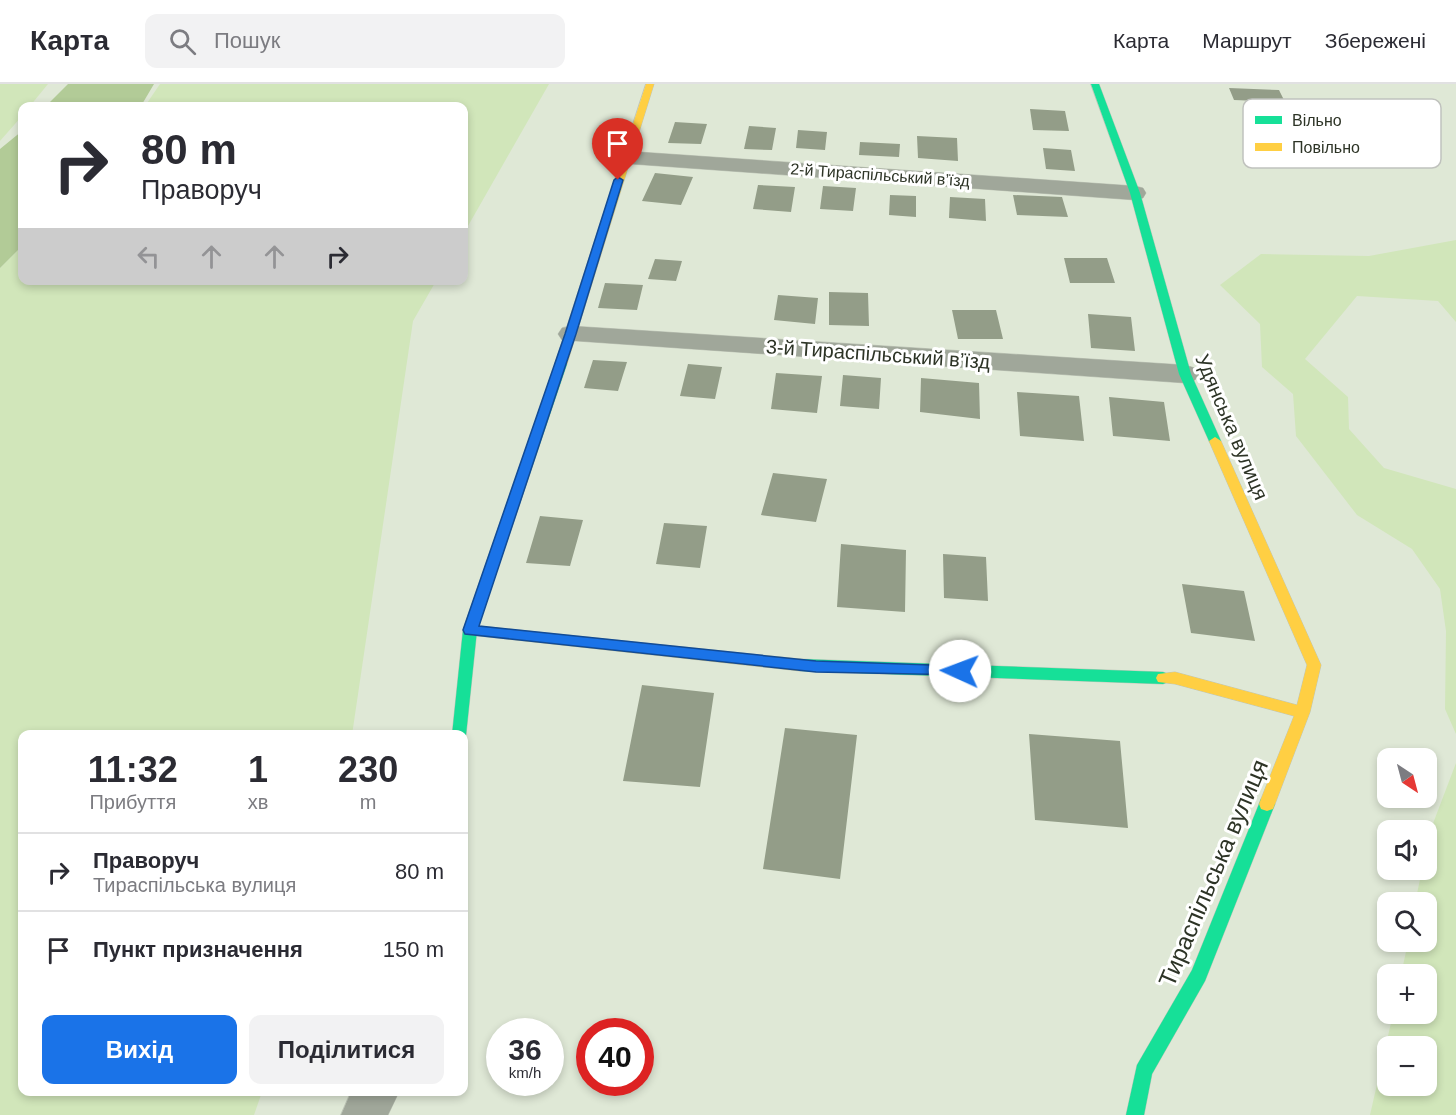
<!DOCTYPE html>
<html lang="uk">
<meta charset="utf-8">
<style>
:root{--surface:#fff;--page:#f2f2f3;--text:#2b2b33;--muted:#7c7c81;--line:#e1e1e2;--accent:#1a73e8}
body{margin:0;font-family:Helvetica,sans-serif;background:var(--page);color:var(--text);height:100vh;display:flex;flex-direction:column;font-size:22px;white-space:nowrap}
*{box-sizing:border-box;margin:0}
p{font-size:20px;color:var(--muted)}
.icon{flex:none;width:33px;height:33px;fill:none;stroke:currentColor;stroke-width:2;stroke-linecap:round;stroke-linejoin:round}
.map{position:relative;flex:1;overflow:hidden}
.drawer{position:absolute;left:18px;top:646px;width:450px;height:366px;display:flex;flex-direction:column;background:var(--surface);border-radius:12px;box-shadow:0 3px 9px #0003}
.drawer>*{flex:none}
.banner{position:absolute;left:18px;top:18px;width:450px;height:183px;border-radius:12px;box-shadow:0 3px 9px #0003;background:#fff;color:var(--text);overflow:hidden}
.needle{width:39px;rotate:144deg}
.tools{position:absolute;left:1377px;top:664px;display:grid;gap:12px}
.tools a{display:grid;place-items:center;width:60px;height:60px;border-radius:12px;background:var(--surface);box-shadow:0 3px 9px #0003;font-size:30px}
.speed{position:absolute;left:486px;top:934px;display:flex;gap:12px;font-size:30px;font-weight:700;text-align:center}
.speed>*{display:grid;place-content:center;width:78px;height:78px;border-radius:50%;background:var(--surface);box-shadow:0 3px 9px #0003;line-height:1}
.speed small{font-size:15px;font-weight:400}
.speed .limit{border:9px solid #d22;background:#fff;color:#111}
.pin{position:absolute;display:grid;place-items:center;width:51px;height:51px;color:#fff;margin:-62px -26px;border-radius:50% 50% 50% 0;rotate:-45deg;box-shadow:0 0 6px #0007}
.pin .icon{rotate:45deg}
.me{position:absolute;width:66px;margin:-33px;rotate:272deg;stroke-linejoin:round;filter:drop-shadow(0 0 4px #0008)}
.turn{display:flex;align-items:center;gap:21px;height:126px;padding:0 24px;font-size:27px}
.turn .icon{width:78px;height:78px;stroke-width:2.5}
.turn b{display:block;font-size:42px;line-height:51px}
.lanes{display:flex;align-items:center;height:57px;padding:0 24px;background:#0003;justify-content:center;gap:30px;direction:ltr}
.lanes .off{opacity:.35}
.eta{display:flex;justify-content:space-evenly;align-items:center;height:102px;text-align:center}
.eta b{font-size:36px;font-weight:700;line-height:42px}
.button{display:flex;gap:12px;margin-top:auto;padding:12px 24px}
.button a{flex:1;height:69px;border-radius:12px;background:var(--accent);color:#fff;font-size:24px;font-weight:700;line-height:69px;text-align:center}
.button a+a{background:var(--page);color:var(--text)}
ul{padding:0;list-style:none}
li{display:flex;align-items:center;gap:18px;height:78px;padding:0 24px;border-top:2px solid var(--line)}
li div{flex:1}
li b{display:block;font-size:22px}
li em{font-style:normal}
header{display:flex;align-items:center;gap:36px;box-sizing:border-box;height:84px;padding:0 30px;background:var(--surface);border-bottom:2px solid var(--line)}
header strong{font-size:28px}
nav{display:flex;gap:33px;margin-inline-start:auto;font-size:21px}
.search{width:420px;height:54px;background:var(--page);display:flex;align-items:center;gap:15px;box-sizing:border-box;padding:0 21px;border-radius:12px;color:var(--muted);font-size:22px}
.map>svg:first-child{display:block}
.green{fill:#d1e6ba;fill-rule:evenodd}
.water{fill:#b2cb97}
.building{fill:#939d88}
.lines{fill:none;stroke-linecap:round;stroke-linejoin:round}
.street-casing{stroke:#bfc6b8;stroke-width:1}
.fast-casing{stroke:#bfc6b8;stroke-width:1}
.slow-casing{stroke:#bfc6b8;stroke-width:1}
.street{fill:#a0a79a;fill-rule:evenodd}
.fast{fill:#16e098;fill-rule:evenodd}
.slow{fill:#ffcf43;fill-rule:evenodd}
.route{fill:#1a73e8;stroke:#114b97;stroke-width:1.5}
.labels{text-anchor:middle;dominant-baseline:central;stroke-width:6;stroke-linejoin:round;paint-order:stroke}
.far-street-label{font-size:16px;fill:#2d3426;stroke:#fff}
.street-label{font-size:20px;fill:#2d3426;stroke:#fff}
.near-street-label{font-size:24px;fill:#2d3426;stroke:#fff}
.key{fill:#fff;stroke:#c0c2be;stroke-width:1.5}
.key-label{font-size:16px;fill:#2d3426}
</style>
<header>
<strong>Карта</strong>
<div class="search"><svg class="icon" aria-label="search" viewBox="0 0 24 24"><circle cx="10" cy="10" r="6"/><path d="M15 15l6 6"/></svg>Пошук</div>
<nav><a>Карта</a><a>Маршрут</a><a>Збережені</a></nav>
</header>
<div class="map">
<svg width="1456" height="1031" viewBox="0 0 1456 1031">
<rect width="100%" height="100%" fill="#dfe8d6"/>
<!-- green -->
<path class="green" d="M0 0H48L30 22H22V32L0 57Z
M160 0H549L464 149V22H145Z
M1456 156V238L1438 217 1357 212 1305 275 1348 313 1349 345 1384 384 1456 405V650L1445 625 1446 547 1440 505 1412 465 1357 431 1296 352 1293 310 1262 283 1260 240 1220 201 1261 170 1369 172Z
M22 162V196L436 197 413 237 352 651H22V1008H262L254 1031H0V184Z
M1456 679V1031H1370L1393 930H1426V891H1401L1408 858H1426V819H1415L1422 786H1426L1429 750ZM1388 963H1426V1002H1388Z"/>
<!-- water -->
<path class="water" d="M68 0H154L141 22H46Z
M22 47V162L0 184V65Z"/>
<!-- building -->
<path class="building" d="M1229 4 1279 6 1285 18 1234 16Z
M1030 25 1065 27 1069 47 1033 46Z
M675 38 707 40 701 60 668 59Z
M749 42 776 44 772 66 744 65Z
M798 46 827 48 825 66 796 64Z
M917 52 957 54 958 77 918 74Z
M860 58 900 60 899 73 859 71Z
M1043 64 1071 66 1075 87 1046 85Z
M655 89 693 93 681 121 642 117Z
M758 101 795 103 791 128 753 125Z
M823 102 856 104 853 127 820 125Z
M890 111 916 112V133L889 131Z
M1013 111 1062 113 1068 133 1017 131Z
M950 113 985 115 986 137 949 134Z
M1064 174H1107L1115 199H1070Z
M655 175 682 177 676 197 648 195Z
M605 199 643 201 637 226 598 224Z
M829 208 868 209 869 242 829 241Z
M778 211 818 214 815 240 774 236Z
M952 226H996L1003 255H958Z
M1088 230 1131 233 1135 267 1091 264Z
M593 276 627 278 618 307 584 304Z
M688 280 722 283 715 315 680 312Z
M776 289 822 292 817 329 771 325Z
M843 291 881 294 879 325 840 322Z
M921 294 979 299 980 335 920 328Z
M1017 308 1079 312 1084 357 1020 352Z
M1109 313 1164 318 1170 357 1113 352Z
M773 389 827 395 816 438 761 431Z
M540 432 583 436 570 482 526 479Z
M664 439 707 442 700 484 656 480Z
M841 460 906 466 905 528 837 523Z
M943 470 986 473 988 517 944 514Z
M1182 500 1244 507 1255 557 1191 549Z
M642 601 714 609 700 703 623 697Z
M785 644 857 651 840 795 763 785Z
M1029 650 1120 657 1128 744 1035 736Z"/>
<g class="lines">
<defs>
<path id="street" d="M625 67 1135 102 1143 104 1146 109 1143 114 1135 116 617 79 614 74 617 69Z
M571 242 1185 281 1195 284 1199 290 1195 296 1185 299 562 256 558 250 562 244Z
M351 1008H399L388 1031H341Z"/>
<path id="fast" d="M1091 0H1099L1140 109 1191 290 1221 357 1219 360H1211L1209 357 1179 290 1130 109Z
M561 277 567 280 477 546 466 651 464 656V651H452L463 546 555 280Z
M800 575 1163 588 1168 590 1170 594 1168 598 1163 600 800 587 795 585 793 581 795 577Z
M1267 713 1273 715 1275 720 1205 897 1152 990 1144 1031H1126L1137 981 1192 886 1259 720 1261 715Z"/>
<path id="slow" d="M646 0H654L567 280 561 283 557 282 555 280Z
M1215 353 1221 357 1321 581 1310 628 1275 720 1273 725 1267 727 1261 725 1259 720 1294 632 1175 600 1158 598 1156 594 1158 590 1175 588 1297 621 1307 581 1209 357Z
M470 541 800 575 805 577 807 581 805 585 800 587 470 551 465 550 463 546 465 542Z"/>
</defs>
<!-- street casing -->
<use href="#street" class="street-casing"/>
<!-- fast casing -->
<use href="#fast" class="fast-casing"/>
<!-- slow casing -->
<use href="#slow" class="slow-casing"/>
<!-- street -->
<use href="#street" class="street"/>
<!-- fast -->
<use href="#fast" class="fast"/>
<!-- slow -->
<use href="#slow" class="slow"/>
</g>
<!-- route -->
<path class="route" d="M618 93 623 96 576 250 479 542 816 577 960 582 965 583 967 587 965 591 816 588 465 550 463 546 565 250 614 96Z"/>
<g class="labels">
<!-- far-street labels -->
<g class="far-street-label">
<text transform="translate(880 91) rotate(4)">2-й Тираспільський в’їзд</text>
</g>
<!-- street labels -->
<g class="street-label">
<text transform="translate(878 270) rotate(4)">3-й Тираспільський в’їзд</text>
<text transform="translate(1232 343) rotate(67)">Удянська вулиця</text>
</g>
<!-- near-street labels -->
<g class="near-street-label">
<text transform="translate(1213 789) rotate(-67)">Тираспільська вулиця</text>
</g>
</g>
<!-- legend -->
<rect x="1243" y="15" width="198" height="69" rx="9" class="key"/>
<rect x="1255" y="32" width="27" height="8" fill="#16e098"/>
<rect x="1255" y="59" width="27" height="8" fill="#ffcf43"/>
<g class="key-label">
<text x="1292" y="42">Вільно</text>
<text x="1292" y="69">Повільно</text>
</g>
</svg>
<div class="tools">
<a><svg class="needle" viewBox="-14 -14 28 28"><path d="M0-13l5 13h-10z" fill="#e53935"/><path d="M0 13l5-13h-10z" fill="#7c7c81"/></svg></a>
<a><svg class="icon" aria-label="sound" viewBox="0 0 24 24"><path d="M4 9h4l5-4v14l-5-4H4zM17 9q2 3 0 6"/></svg></a>
<a><svg class="icon" aria-label="search" viewBox="0 0 24 24"><circle cx="10" cy="10" r="6"/><path d="M15 15l6 6"/></svg></a>
<a>+</a>
<a>−</a>
</div>
<div class="speed"><div>36<small>km/h</small></div><div class="limit">40</div></div>
<div class="pin" style="left:618px;top:96px;background:#d93025"><svg class="icon" aria-label="arrive" viewBox="0 0 24 24"><path d="M6 21V4h12l-3 4 3 4H6"/></svg></div>
<svg class="me" style="left:960px;top:587px" viewBox="-20 -20 40 40"><circle r="19" fill="#fff"/><path d="M0-13L10 11 0 6-10 11z" fill="#1a73e8"/></svg>
<div class="banner">
<div class="turn"><svg class="icon" aria-label="right" viewBox="0 0 24 24"><path d="M7 20v-9h11M14 6l5 5-5 5"/></svg><div><b>80 m</b>Праворуч</div></div>
<div class="lanes"><svg class="icon off" aria-label="left" viewBox="0 0 24 24"><path d="M17 20v-9H6M10 6l-5 5 5 5"/></svg><svg class="icon off" aria-label="ahead" viewBox="0 0 24 24"><path d="M12 20V5M6 11l6-6 6 6"/></svg><svg class="icon off" aria-label="ahead" viewBox="0 0 24 24"><path d="M12 20V5M6 11l6-6 6 6"/></svg><svg class="icon" aria-label="right" viewBox="0 0 24 24"><path d="M7 20v-9h11M14 6l5 5-5 5"/></svg></div>
</div>
<section class="drawer">
<div class="eta">
<div><b>11:32</b><p>Прибуття</p></div>
<div><b>1</b><p>хв</p></div>
<div><b>230</b><p>m</p></div>
</div>
<ul>
<li><svg class="icon" aria-label="right" viewBox="0 0 24 24"><path d="M7 20v-9h11M14 6l5 5-5 5"/></svg><div><b>Праворуч</b><p>Тираспільська вулиця</p></div><em>80 m</em></li>
<li><svg class="icon" aria-label="arrive" viewBox="0 0 24 24"><path d="M6 21V4h12l-3 4 3 4H6"/></svg><div><b>Пункт призначення</b></div><em>150 m</em></li>
</ul>
<div class="button"><a>Вихід</a><a>Поділитися</a></div>
</section>
</div>
